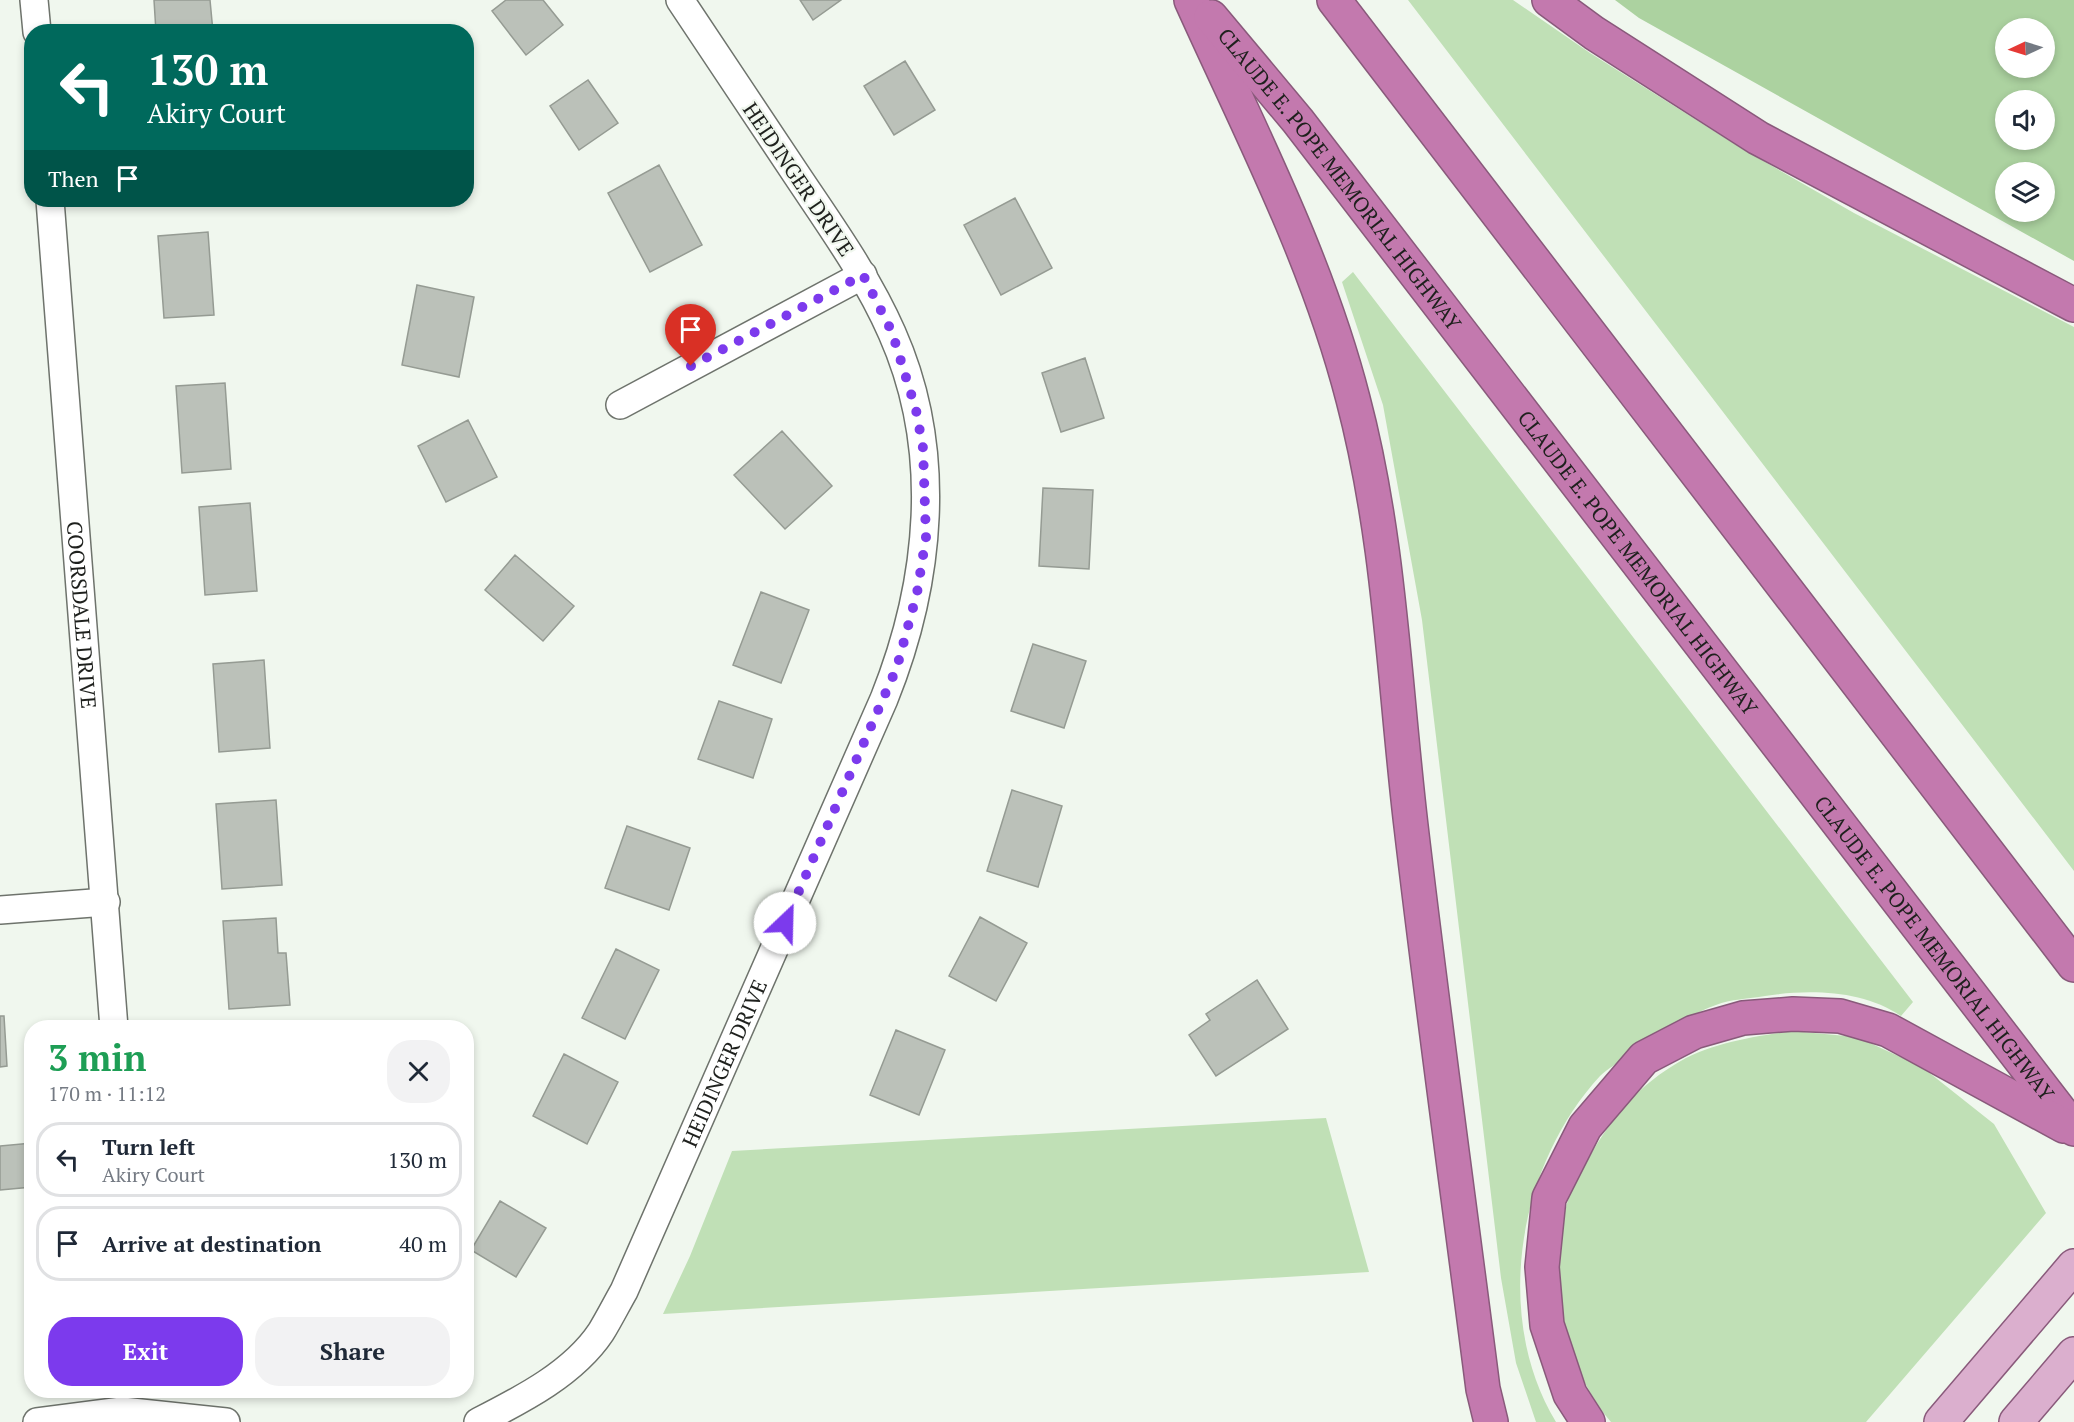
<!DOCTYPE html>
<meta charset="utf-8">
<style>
:root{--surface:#fff;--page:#f2f2f3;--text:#1f2937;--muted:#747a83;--line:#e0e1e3;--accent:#7c3aed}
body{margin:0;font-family:"PT Serif",serif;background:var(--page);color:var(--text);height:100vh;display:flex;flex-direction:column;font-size:22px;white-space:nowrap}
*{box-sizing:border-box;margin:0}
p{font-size:20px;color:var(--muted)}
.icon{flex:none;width:33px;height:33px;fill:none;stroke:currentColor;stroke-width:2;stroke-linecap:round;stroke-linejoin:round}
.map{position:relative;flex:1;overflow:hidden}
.panel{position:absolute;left:24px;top:1020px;width:450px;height:378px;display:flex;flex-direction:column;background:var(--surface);border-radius:24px;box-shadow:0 3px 9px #0003}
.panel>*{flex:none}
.top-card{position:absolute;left:24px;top:24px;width:450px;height:183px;border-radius:24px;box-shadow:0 3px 9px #0003;background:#00695c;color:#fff;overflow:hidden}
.needle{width:39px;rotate:266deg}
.tools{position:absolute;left:1995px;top:18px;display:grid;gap:12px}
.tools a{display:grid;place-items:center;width:60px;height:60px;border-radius:50%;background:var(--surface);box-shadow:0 3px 9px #0003;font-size:30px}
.pin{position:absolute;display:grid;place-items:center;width:51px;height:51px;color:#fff;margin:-62px -26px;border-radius:50% 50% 50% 0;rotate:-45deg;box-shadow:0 0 6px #0007}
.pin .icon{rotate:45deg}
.me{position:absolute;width:66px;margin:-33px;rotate:24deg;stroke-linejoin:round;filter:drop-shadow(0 0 4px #0008)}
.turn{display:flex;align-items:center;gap:21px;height:126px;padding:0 24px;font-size:27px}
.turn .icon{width:78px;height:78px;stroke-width:2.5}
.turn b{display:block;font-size:42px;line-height:51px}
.then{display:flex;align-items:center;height:57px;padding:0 24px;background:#0003;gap:12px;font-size:22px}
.round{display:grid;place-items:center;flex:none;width:63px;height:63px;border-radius:24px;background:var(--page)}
.overview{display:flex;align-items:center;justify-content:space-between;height:102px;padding:0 24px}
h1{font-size:36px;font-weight:600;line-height:45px;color:#1e9e55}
.cta{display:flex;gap:12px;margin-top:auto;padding:12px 24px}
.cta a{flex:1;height:69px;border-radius:24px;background:var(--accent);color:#fff;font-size:24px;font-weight:600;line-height:69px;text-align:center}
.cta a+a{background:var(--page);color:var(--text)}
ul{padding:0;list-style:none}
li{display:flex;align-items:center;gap:18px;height:75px;margin:0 12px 9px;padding:0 12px;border:3px solid var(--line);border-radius:24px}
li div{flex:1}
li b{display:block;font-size:22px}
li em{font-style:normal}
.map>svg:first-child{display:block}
.green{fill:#c0e0b6}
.forest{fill:#acd2a0;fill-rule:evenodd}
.building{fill:#bbc1b9;stroke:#959b93;stroke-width:1.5}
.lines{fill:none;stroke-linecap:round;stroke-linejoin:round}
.street-casing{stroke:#6e736c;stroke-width:30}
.primary-casing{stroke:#895a7b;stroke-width:36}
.highway-casing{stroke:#895a7b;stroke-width:36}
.street{stroke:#fff;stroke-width:27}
.primary{stroke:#dbafce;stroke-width:33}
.highway{stroke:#c379ae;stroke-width:33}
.route{stroke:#7c3aed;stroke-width:10;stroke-dasharray:0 18}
.labels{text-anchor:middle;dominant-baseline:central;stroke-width:4.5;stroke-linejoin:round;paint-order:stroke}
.street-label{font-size:21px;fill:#1e201d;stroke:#f0f7ee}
</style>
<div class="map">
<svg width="2074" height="1422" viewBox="0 0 2074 1422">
<rect width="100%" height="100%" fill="#f0f7ee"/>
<!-- green -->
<path class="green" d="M1408 0H1513L1590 53 1744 150 1854 213 2074 327V871Z
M1353 272 1913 1002 1901 1016C1863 990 1809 989 1765 996 1749 999 1730 999 1716 1005 1683 1017 1654 1038 1626 1057 1618 1063 1607 1069 1600 1076 1518 1165 1492 1316 1556 1422H1536L1516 1363 1501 1278 1422 620 1383 405 1342 282Z
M1792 1031 1857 1037 1922 1067 1994 1124 2046 1213 1866 1422H1611C1560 1362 1545 1268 1570 1194 1573 1184 1580 1174 1585 1165 1607 1124 1634 1089 1674 1065 1709 1043 1752 1037 1792 1031Z
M1326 1118 1369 1272 663 1314 690 1256 732 1151Z"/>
<!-- forest -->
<path class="forest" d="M1615 0H2074V261L1639 18ZM2006 28H2044V68H2006ZM2006 100H2044V140H2006ZM2006 172H2044V212H2006Z"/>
<!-- building -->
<path class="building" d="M154 0H210L213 32H156Z
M506 0H543L563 25 526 55 492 11Z
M800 0H841L813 20Z
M905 61 935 110 894 135 864 86Z
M588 80 618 123 579 150 550 106Z
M659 165 702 245 650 272 608 193Z
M1015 198 1052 268 1001 295 964 225Z
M208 232 214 315 164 318 158 236Z
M417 285 474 297 459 377 402 365Z
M1085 358 1104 418 1061 432 1042 373Z
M225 383 231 469 182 473 176 386Z
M468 420 497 477 446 502 418 446Z
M782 431 832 486 785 529 734 475Z
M1043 488 1093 490 1089 569 1039 566Z
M250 503 257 591 205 595 199 507Z
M515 555 574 606 543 641 485 590Z
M761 592 809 610 781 683 733 665Z
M1033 644 1086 661 1064 728 1011 711Z
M264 660 270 748 219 752 213 664Z
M719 701 772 719 753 778 698 759Z
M1012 790 1062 806 1038 887 987 871Z
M276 800 282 885 222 889 216 804Z
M627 826 690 848 669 910 605 888Z
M980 917 1027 943 996 1001 949 976Z
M276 918 278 953H286L290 1005 229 1009 223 921Z
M616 949 659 970 625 1039 582 1018Z
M1257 980 1288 1029 1216 1076 1189 1035 1210 1020 1206 1014Z
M0 1016H4L7 1066 0 1067Z
M896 1030 945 1050 919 1115 870 1095Z
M564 1054 618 1082 587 1144 533 1116Z
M32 1143V1187L0 1190V1146Z
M500 1201 546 1228 516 1277 471 1250Z"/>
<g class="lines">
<defs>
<g id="street">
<path d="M34 0 37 32"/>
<path id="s1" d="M50 200 114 1028"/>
<path d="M620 405 863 275"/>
<path d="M0 910 106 902"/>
<path d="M37 1422 122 1411 226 1422"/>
<path id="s2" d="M478 1422C521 1400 573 1374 601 1332 609 1319 616 1305 624 1291L884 699C931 582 944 450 892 333 867 276 830 225 796 174 757 116 719 58 680 0"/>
</g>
<path id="primary" d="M1941 1422 2074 1266
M2016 1422 2074 1354"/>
<g id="highway">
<path d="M1191 0C1250 131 1317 259 1353 399 1390 539 1394 682 1411 826 1433 1014 1459 1201 1483 1389L1491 1422"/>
<path d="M1334 0 2074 965"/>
<path d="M1549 0 1594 33 1758 138 2074 305"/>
<path id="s3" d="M1211 17 1298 121 2074 1129"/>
<path d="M1588 1422 1570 1394 1547 1325 1542 1267 1549 1198 1585 1127 1644 1058 1694 1032 1743 1018 1793 1014 1840 1016 1888 1030 2064 1126"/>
</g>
</defs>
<!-- street casing -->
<use href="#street" class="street-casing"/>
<!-- primary casing -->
<use href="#primary" class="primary-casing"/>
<!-- highway casing -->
<use href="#highway" class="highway-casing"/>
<!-- street -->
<use href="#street" class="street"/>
<!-- primary -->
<use href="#primary" class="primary"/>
<!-- highway -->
<use href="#highway" class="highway"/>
</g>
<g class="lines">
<!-- route -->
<path class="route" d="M691 366 863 275 892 332 916 410 923 448 926 537 917 593 897 667 785 923"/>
</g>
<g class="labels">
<!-- street labels -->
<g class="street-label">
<text transform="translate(799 179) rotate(56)">HEIDINGER DRIVE</text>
<text stroke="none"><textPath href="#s3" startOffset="207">CLAUDE E. POPE MEMORIAL HIGHWAY</textPath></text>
<text stroke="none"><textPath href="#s3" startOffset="693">CLAUDE E. POPE MEMORIAL HIGHWAY</textPath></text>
<text stroke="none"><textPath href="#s1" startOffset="416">COORSDALE DRIVE</textPath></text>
<text stroke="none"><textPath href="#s3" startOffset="1179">CLAUDE E. POPE MEMORIAL HIGHWAY</textPath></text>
<text stroke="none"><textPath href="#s2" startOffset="450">HEIDINGER DRIVE</textPath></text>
</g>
</g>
</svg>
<div class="tools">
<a><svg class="needle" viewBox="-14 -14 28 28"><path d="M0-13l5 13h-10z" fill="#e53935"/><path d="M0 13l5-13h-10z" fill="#747a83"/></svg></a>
<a><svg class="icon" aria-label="sound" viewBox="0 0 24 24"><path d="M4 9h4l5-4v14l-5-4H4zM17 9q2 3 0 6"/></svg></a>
<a><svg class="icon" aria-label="layers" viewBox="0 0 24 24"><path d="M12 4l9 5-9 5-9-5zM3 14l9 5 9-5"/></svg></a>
</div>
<div class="pin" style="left:691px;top:366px;background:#d93025"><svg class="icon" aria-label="arrive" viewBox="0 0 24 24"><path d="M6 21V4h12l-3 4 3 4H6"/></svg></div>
<svg class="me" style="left:785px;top:923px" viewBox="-20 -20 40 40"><circle r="19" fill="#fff"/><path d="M0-13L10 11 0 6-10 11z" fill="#7c3aed"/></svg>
<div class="top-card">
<div class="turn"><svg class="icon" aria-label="left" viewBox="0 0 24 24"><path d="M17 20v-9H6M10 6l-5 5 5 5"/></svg><div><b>130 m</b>Akiry Court</div></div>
<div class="then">Then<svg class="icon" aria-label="arrive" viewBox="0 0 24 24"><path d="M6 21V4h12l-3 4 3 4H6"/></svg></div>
</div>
<section class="panel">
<div class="overview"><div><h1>3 min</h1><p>170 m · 11:12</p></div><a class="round"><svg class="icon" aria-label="close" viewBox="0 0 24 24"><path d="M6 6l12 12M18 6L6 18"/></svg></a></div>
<ul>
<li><svg class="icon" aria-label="left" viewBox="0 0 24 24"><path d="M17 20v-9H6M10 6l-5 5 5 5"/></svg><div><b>Turn left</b><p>Akiry Court</p></div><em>130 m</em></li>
<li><svg class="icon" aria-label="arrive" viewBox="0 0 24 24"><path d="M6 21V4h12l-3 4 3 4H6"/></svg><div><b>Arrive at destination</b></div><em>40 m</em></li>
</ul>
<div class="cta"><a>Exit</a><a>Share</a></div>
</section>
</div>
